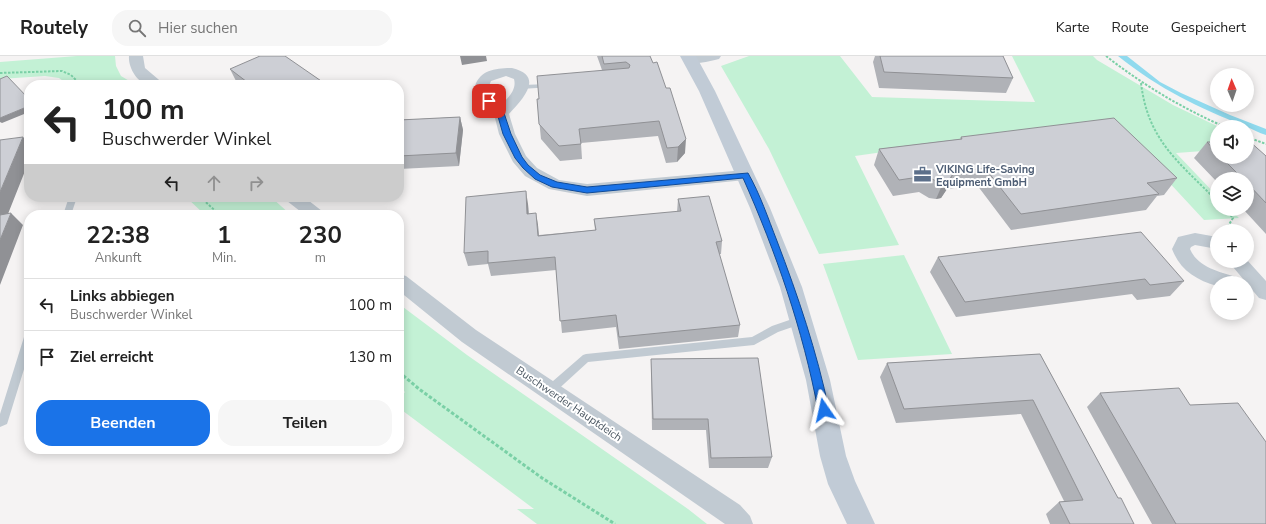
<!DOCTYPE html>
<html lang="de">
<meta charset="utf-8">
<style>
:root{--surface:#fff;--page:#f6f6f6;--text:#222;--muted:#767676;--line:#e0e0e0;--accent:#1a73e8}
body{margin:0;font-family:"Nunito Sans",sans-serif;background:var(--page);color:var(--text);height:100vh;display:flex;flex-direction:column;font-size:15px;white-space:nowrap}
*{box-sizing:border-box;margin:0}
p{font-size:13px;color:var(--muted)}
.icon{flex:none;width:22px;height:22px;fill:none;stroke:currentColor;stroke-width:2;stroke-linecap:round;stroke-linejoin:round}
.map{position:relative;flex:1;overflow:hidden}
.side{position:absolute;left:24px;top:154px;width:380px;height:244px;display:flex;flex-direction:column;background:var(--surface);border-radius:16px;box-shadow:0 2px 10px #0003}
.side>*{flex:none}
.guide{position:absolute;left:24px;top:24px;width:380px;height:122px;border-radius:16px;box-shadow:0 2px 10px #0003;background:#fff;color:var(--text);overflow:hidden}
.needle{width:26px;rotate:358deg}
.controls{position:absolute;left:1210px;top:12px;display:grid;gap:8px}
.controls a{display:grid;place-items:center;width:44px;height:44px;border-radius:50%;background:var(--surface);box-shadow:0 2px 10px #0003;font-size:20px}
.pin{position:absolute;display:grid;place-items:center;width:34px;height:34px;color:#fff;margin:-17px;border-radius:8px;box-shadow:0 2px 6px #0006}
.me{position:absolute;width:44px;margin:-22px;rotate:349deg;stroke-linejoin:round;filter:drop-shadow(0 0 3px #0008)}
.turn{display:flex;align-items:center;gap:14px;height:84px;padding:0 12px;font-size:18px}
.turn .icon{width:52px;height:52px;stroke-width:2.5}
.turn b{display:block;font-size:28px;line-height:34px}
.lanes{display:flex;align-items:center;height:38px;padding:0 12px;background:#0003;justify-content:center;gap:20px;direction:ltr}
.lanes .off{opacity:.35}
.eta{display:flex;justify-content:space-evenly;align-items:center;height:68px;text-align:center}
.eta b{font-size:24px;font-weight:700;line-height:28px}
.cta{display:flex;gap:8px;margin-top:auto;padding:8px 12px}
.cta a{flex:1;height:46px;border-radius:16px;background:var(--accent);color:#fff;font-size:16px;font-weight:700;line-height:46px;text-align:center}
.cta a+a{background:var(--page);color:var(--text)}
ul{padding:0;list-style:none}
li{display:flex;align-items:center;gap:12px;height:52px;padding:0 12px;border-top:1px solid var(--line)}
li div{flex:1}
li b{display:block;font-size:15px}
li em{font-style:normal}
header{display:flex;align-items:center;gap:24px;box-sizing:border-box;height:56px;padding:0 20px;background:var(--surface);border-bottom:1px solid var(--line)}
header strong{font-size:19px}
nav{display:flex;gap:22px;margin-inline-start:auto;font-size:14px}
.search{width:280px;height:36px;background:var(--page);display:flex;align-items:center;gap:10px;box-sizing:border-box;padding:0 14px;border-radius:16px;color:var(--muted);font-size:15px}
.map>svg:first-child{display:block}
.green{fill:#c3f1d5}
.water{fill:#90daee}
.lines{fill:none;stroke-linecap:round;stroke-linejoin:round}
.path-far1{stroke:#7ad0a6;stroke-width:2;stroke-dasharray:2.5 1.5;stroke-linecap:butt}
.path{stroke:#7ad0a6;stroke-width:3;stroke-dasharray:3.5 2;stroke-linecap:butt}
.service{fill:#c1cad2;fill-rule:evenodd}
.minor{fill:#c1cad2;fill-rule:evenodd}
.secondary{fill:#c1cbd6;fill-rule:evenodd}
.wall{fill:#b0b2b7}
.shaded-wall{fill:#909195}
.building{fill:#cdcfd5;stroke:#909195}
.route{fill:#1a73e8;stroke:#114b97}
.labels{text-anchor:middle;dominant-baseline:central;stroke-width:4;stroke-linejoin:round;paint-order:stroke}
.service-label{font-size:11px;font-weight:bold;fill:#4e5e75;stroke:#fff;text-anchor:start}
.street-label{font-size:11px;fill:#4a5661;stroke:#fff}
</style>
<header>
<strong>Routely</strong>
<div class="search"><svg class="icon" aria-label="search" viewBox="0 0 24 24"><circle cx="10" cy="10" r="6"/><path d="M15 15l6 6"/></svg>Hier suchen</div>
<nav><a>Karte</a><a>Route</a><a>Gespeichert</a></nav>
</header>
<div class="map">
<svg width="1266" height="468" viewBox="0 0 1266 468">
<rect width="100%" height="100%" fill="#f5f3f3"/>
<!-- green -->
<path class="green" d="M77 0H115L116 10 121 20 136 29H69L59 22 45 20 0 23V6Z
M749 0H840L872 41 1035 46 1012 0H1093L1097 4 1173 49 1219 71H1217V94L1176 97 1217 140V153H1230L1239 162 1204 164 1113 66 1059 71 855 100 899 189 819 198 769 93 721 10Z
M186 141H271L291 159H205Z
M904 199 952 298 858 304 823 208Z
M399 248 467 299 688 453 707 468H537L517 453H534L399 352V342L405 336 399 331Z"/>
<!-- water -->
<path class="water" d="M1118 0H1127L1160 26 1181 37 1230 59 1266 73V79C1259 77 1252 73 1247 71 1197 51 1161 34 1118 0Z"/>
<g class="lines">
<!-- path-far1 -->
<path class="path-far1" d="M1106 0C1143 29 1182 52 1225 71
M0 17 62 15 71 19 81 29
M1141 27C1148 85 1179 106 1217 145
M1247 81 1266 88
M200 141 220 159
M1225 153 1233 162 1225 175"/>
<!-- path -->
<path class="path" d="M399 316 419 333 542 422 615 468"/>
<!-- service -->
<path class="service" d="M550 28 553 30 552 31 521 33 518 31 521 29Z
M69 141H77L71 159H63Z
M801 260 804 261 806 264 804 267 778 276 754 289 588 306 553 338 549 339 545 338 544 335 545 332 583 299 586 298 752 281 772 270Z
M29 277V297L8 365 7 368 0 371V358L24 281 26 278Z"/>
<!-- minor -->
<path class="minor" d="M129 0H143L145 12 165 29C160 29 154 30 149 29 137 27 128 11 129 0Z
M690 0H721L719 3C709 5 696 9 686 7L684 4 686 1Z
M512 12C545 20 523 43 509 58L515 78 526 100 537 112 559 124 587 128 745 114 751 115 753 119 751 123 745 124 587 140 549 133 525 120 513 106 499 78 494 58 482 45 475 30C480 14 496 12 512 12ZM506 20 514 23C517 34 508 42 501 49L495 43 489 30 491 25Z
M285 141H304L322 155 325 159H305L287 145Z
M1195 177 1217 181V193L1195 189 1191 191 1190 193C1198 212 1221 216 1239 222L1241 227H1217V230C1196 224 1180 214 1172 193L1178 181Z
M1247 204 1266 225V244L1259 242 1228 205Z
M399 218 406 220 476 274 740 449 750 460 753 468H725L462 286 399 235Z"/>
<!-- secondary -->
<path class="secondary" d="M680 0H696L715 35 770 152 802 231 830 324 846 400 855 425 875 468H847L828 428 820 400 806 324 780 231 750 152 699 35Z"/>
</g>
<!-- wall -->
<path class="wall" d="M597 0H650L685 97 677 106 666 107 658 80 581 87 582 103 560 105 541 83 537 43H539L602 14Z
M875 0H1003L1013 22 1006 37 879 32 873 6Z
M230 13 327 29H238Z
M460 61 463 74 459 110 399 113V64Z
M961 81 1177 122 1164 139 1157 140 1146 154 1011 174 977 129 947 133 941 142 936 143 929 142 919 136 893 140 874 109 879 93 960 83Z
M1207 86H1217V101H1247L1266 100V178L1243 153H1247V123H1217V126L1194 102Z
M678 143 722 185 721 198H719L740 269 738 281 619 293 616 271 562 277 556 214 491 220 488 208 468 210 464 197 528 148 529 158 538 169 539 179 595 174 594 163 677 156Z
M938 201 1184 225 1170 240 1137 244 1132 238 956 261 930 216Z
M1040 298 1118 442 1134 468H1050L1046 458 1059 446 1064 445 1021 358 896 367 880 321 887 307Z
M651 303 772 401 768 412H709L706 374H652L651 314Z
M1100 337 1190 349 1266 468H1152L1087 351Z"/>
<!-- shaded-wall -->
<path class="shaded-wall" d="M460 0H486L487 5 462 9Z
M29 50V56L2 67 0 66V62Z
M460 61 463 74 459 110 456 97Z
M23 81 29 88V105L2 173 0 171V136Z
M686 83 685 97 677 106 678 91Z
M954 116 947 133 941 142 936 143 943 127Z
M526 135 528 148 529 170 527 158Z
M11 157 23 169 0 229V184Z
M536 157 538 169 539 192 538 180Z"/>
<!-- building -->
<path class="building" d="M260 0H285L327 29H251L230 13Z
M602 0H650L653 7 657 6 666 32H670L686 83 678 91 667 92 659 65 579 73 581 88 559 90 539 68 537 43H539L537 20 629 12 630 9 626 6 604 8Z
M880 0H1003L1013 22 884 16Z
M7 20 29 43V50L0 62V23Z
M460 61 456 97 399 100V64Z
M1114 62 1177 122 1147 127 1159 138 1021 158 985 112 954 116 948 126 943 127 936 125 926 120 899 124 879 93 962 83 961 81Z
M23 81 0 136V84Z
M1247 84H1248L1266 100V147L1247 127V123H1243L1221 101H1247Z
M1207 86H1217V97Z
M526 135 527 158 536 157 538 180 596 174 594 163 681 155 678 143 709 140 722 185 716 186 740 269 619 281 616 259 560 265 555 201 488 207V195L464 197 466 141Z
M11 157 0 184V159Z
M1141 176 1184 225 1150 229 1145 223 965 246 938 201Z
M1040 298 1118 442H1121L1134 468H1070L1059 446 1083 444 1033 344 904 353 887 307Z
M758 302 772 401 711 402 708 363H653L651 303Z
M1179 332 1190 349 1238 347 1266 386V468H1176L1100 337Z"/>
<!-- route -->
<path class="route" d="M487 43H492L504 57 511 78 522 101 528 109 540 119 557 126 587 131 748 117C760 138 768 162 777 185 798 240 817 296 829 354L827 358 824 359 820 358 818 354C803 274 776 196 743 122L587 137 552 131 535 123 523 112 515 102 503 78 497 57 487 46Z"/>
<!-- icons -->
<defs>
<symbol id="office-bare" viewBox="-9 -9 18 18"><path d="M-6-3h4V-5.5h4V-3h4V5H-6ZM-1-4.5V-3h2v-1.5ZM-6 0V1H6V0Z" fill="#5c6f8a" stroke="#fff" stroke-width="2.5" paint-order="stroke"/></symbol>
</defs>
<g fill-rule="evenodd">
<use href="#office-bare" x="910" y="106" width="25" height="25"/>
</g>
<g class="labels">
<!-- service labels -->
<g class="service-label">
<text x="936" y="113">VIKING Life-Saving<tspan x="936" dy="13">Equipment GmbH</tspan></text>
</g>
<!-- street labels -->
<g class="street-label">
<text transform="translate(569 348) rotate(34)">Buschwerder Hauptdeich</text>
</g>
</g>
</svg>
<div class="controls">
<a><svg class="needle" viewBox="-14 -14 28 28"><path d="M0-13l5 13h-10z" fill="#e53935"/><path d="M0 13l5-13h-10z" fill="#767676"/></svg></a>
<a><svg class="icon" aria-label="sound" viewBox="0 0 24 24"><path d="M4 9h4l5-4v14l-5-4H4zM17 9q2 3 0 6"/></svg></a>
<a><svg class="icon" aria-label="layers" viewBox="0 0 24 24"><path d="M12 4l9 5-9 5-9-5zM3 14l9 5 9-5"/></svg></a>
<a>+</a>
<a>−</a>
</div>
<div class="pin" style="left:489px;top:45px;background:#d93025"><svg class="icon" aria-label="arrive" viewBox="0 0 24 24"><path d="M6 21V4h12l-3 4 3 4H6"/></svg></div>
<svg class="me" style="left:824px;top:354px" viewBox="-20 -20 40 40"><path d="M0-17L14 15 0 8-14 15z" fill="#1a73e8" stroke="#fff" stroke-width="4"/></svg>
<div class="guide">
<div class="turn"><svg class="icon" aria-label="left" viewBox="0 0 24 24"><path d="M17 20v-9H6M10 6l-5 5 5 5"/></svg><div><b>100 m</b>Buschwerder Winkel</div></div>
<div class="lanes"><svg class="icon" aria-label="left" viewBox="0 0 24 24"><path d="M17 20v-9H6M10 6l-5 5 5 5"/></svg><svg class="icon off" aria-label="ahead" viewBox="0 0 24 24"><path d="M12 20V5M6 11l6-6 6 6"/></svg><svg class="icon off" aria-label="right" viewBox="0 0 24 24"><path d="M7 20v-9h11M14 6l5 5-5 5"/></svg></div>
</div>
<section class="side">
<div class="eta">
<div><b>22:38</b><p>Ankunft</p></div>
<div><b>1</b><p>Min.</p></div>
<div><b>230</b><p>m</p></div>
</div>
<ul>
<li><svg class="icon" aria-label="left" viewBox="0 0 24 24"><path d="M17 20v-9H6M10 6l-5 5 5 5"/></svg><div><b>Links abbiegen</b><p>Buschwerder Winkel</p></div><em>100 m</em></li>
<li><svg class="icon" aria-label="arrive" viewBox="0 0 24 24"><path d="M6 21V4h12l-3 4 3 4H6"/></svg><div><b>Ziel erreicht</b></div><em>130 m</em></li>
</ul>
<div class="cta"><a>Beenden</a><a>Teilen</a></div>
</section>
</div>
